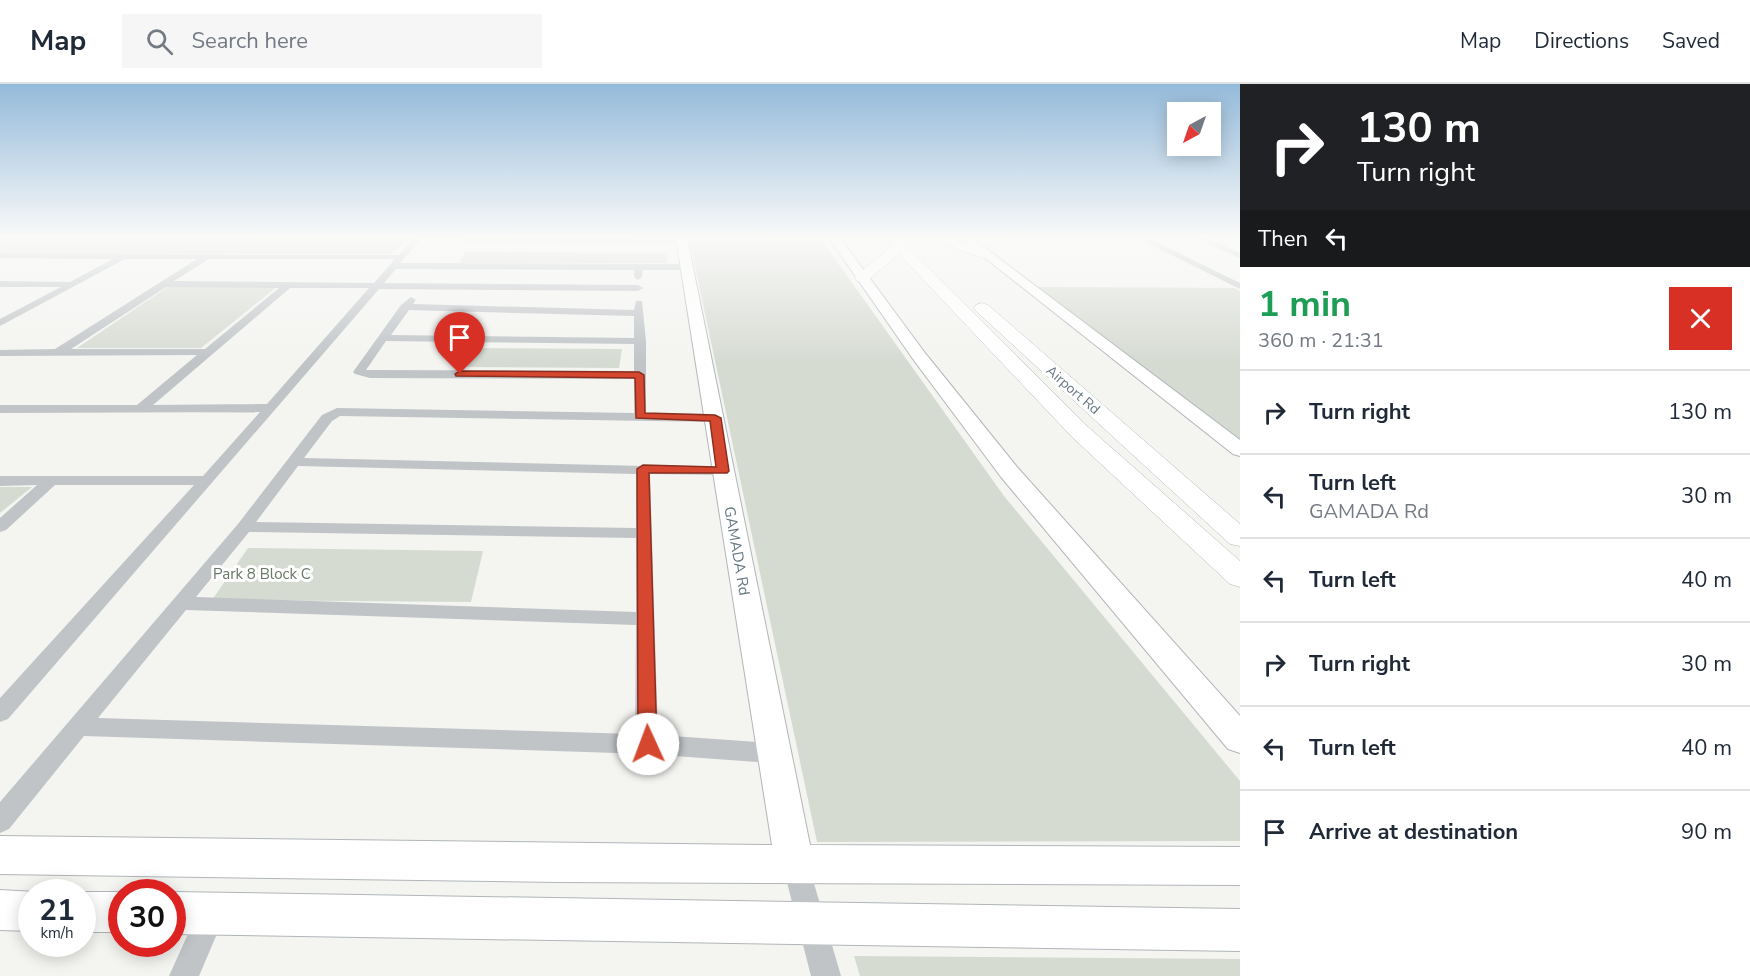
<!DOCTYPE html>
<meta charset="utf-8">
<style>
:root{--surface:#fff;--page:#f6f6f7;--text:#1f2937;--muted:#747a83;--line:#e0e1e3}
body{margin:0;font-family:"Nunito Sans",sans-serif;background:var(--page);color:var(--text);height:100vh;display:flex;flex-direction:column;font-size:22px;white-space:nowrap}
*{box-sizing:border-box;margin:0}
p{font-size:20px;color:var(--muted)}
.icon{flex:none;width:33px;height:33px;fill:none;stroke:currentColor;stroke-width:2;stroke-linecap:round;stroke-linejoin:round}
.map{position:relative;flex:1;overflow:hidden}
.panel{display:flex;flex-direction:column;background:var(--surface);width:510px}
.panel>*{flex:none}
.top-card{background:#202124;color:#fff;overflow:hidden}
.needle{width:39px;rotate:220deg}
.fabs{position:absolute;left:1167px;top:18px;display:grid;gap:12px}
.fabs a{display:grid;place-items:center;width:54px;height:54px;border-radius:0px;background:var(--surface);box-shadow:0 3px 15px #0003;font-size:30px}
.speed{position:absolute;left:18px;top:795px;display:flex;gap:12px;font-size:30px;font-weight:700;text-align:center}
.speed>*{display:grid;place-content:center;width:78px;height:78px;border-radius:50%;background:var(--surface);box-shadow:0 3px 15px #0003;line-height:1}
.speed small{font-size:15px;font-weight:400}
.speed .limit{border:9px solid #d22;background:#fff;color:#111}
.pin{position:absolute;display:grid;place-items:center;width:51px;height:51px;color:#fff;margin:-62px -26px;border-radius:50% 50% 50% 0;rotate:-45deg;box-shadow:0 0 6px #0007}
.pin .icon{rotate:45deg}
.me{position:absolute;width:66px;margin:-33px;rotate:358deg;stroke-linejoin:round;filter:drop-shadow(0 0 4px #0008)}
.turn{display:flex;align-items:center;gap:21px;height:126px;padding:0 18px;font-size:27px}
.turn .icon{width:78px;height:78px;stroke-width:2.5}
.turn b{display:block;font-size:42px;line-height:51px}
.then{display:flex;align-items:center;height:57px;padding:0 18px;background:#0003;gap:12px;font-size:22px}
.round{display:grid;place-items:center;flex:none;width:63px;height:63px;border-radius:0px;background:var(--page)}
.summary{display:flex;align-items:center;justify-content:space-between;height:102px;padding:0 18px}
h1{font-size:36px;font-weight:700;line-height:45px;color:#1e9e55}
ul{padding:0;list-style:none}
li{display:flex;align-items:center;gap:18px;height:84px;padding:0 18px;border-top:2px solid var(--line)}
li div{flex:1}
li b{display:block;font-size:22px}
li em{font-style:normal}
header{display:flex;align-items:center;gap:36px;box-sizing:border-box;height:84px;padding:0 30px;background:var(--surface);border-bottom:2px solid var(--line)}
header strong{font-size:28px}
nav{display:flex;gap:33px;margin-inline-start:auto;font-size:21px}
.search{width:420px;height:54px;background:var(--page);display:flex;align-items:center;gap:15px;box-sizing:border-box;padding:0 21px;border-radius:0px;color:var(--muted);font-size:22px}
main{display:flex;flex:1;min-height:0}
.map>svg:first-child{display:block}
.green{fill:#d6dbd2}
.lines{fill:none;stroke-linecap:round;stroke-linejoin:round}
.secondary-casing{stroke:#b0b6b9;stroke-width:2}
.primary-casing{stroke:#b1b6b9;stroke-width:1}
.street{fill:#c0c4c7;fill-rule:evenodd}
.secondary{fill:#fff;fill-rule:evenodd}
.primary{fill:#fff;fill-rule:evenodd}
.route{fill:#d6472f;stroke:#8b2e1f;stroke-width:1.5}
.labels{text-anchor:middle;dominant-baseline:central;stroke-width:6;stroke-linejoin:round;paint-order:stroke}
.far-street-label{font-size:14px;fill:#657680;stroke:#fff}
.street-label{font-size:15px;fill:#657680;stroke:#fff}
.park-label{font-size:15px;fill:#697764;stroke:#fff}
</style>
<header>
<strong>Map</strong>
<div class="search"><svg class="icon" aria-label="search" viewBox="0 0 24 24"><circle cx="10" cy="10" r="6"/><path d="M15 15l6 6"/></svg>Search here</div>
<nav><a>Map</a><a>Directions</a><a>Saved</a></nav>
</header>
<main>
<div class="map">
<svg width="1240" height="892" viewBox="0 0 1240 892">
<rect width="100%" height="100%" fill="#f4f4f1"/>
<!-- green -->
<path class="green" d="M689 154H820L1004 412 1240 697V757L817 758Z
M0 157H405L392 170H0Z
M465 168 668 169 667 179H460Z
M169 202H278L201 264H77Z
M1037 203 1234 204 1240 207V358Z
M472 264 622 265 619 284 467 283Z
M0 403H32L0 429Z
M248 464 483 467 471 518 212 516Z
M854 872 1240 875V892H860Z"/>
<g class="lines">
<defs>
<path id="secondary" d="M676 154H687L810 761 1240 763V801L557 798 0 790V752L772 761Z
M829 154H840L925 269 1017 383 1240 632V669L1228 665 1001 393 913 275Z
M960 154H972L1240 356V372L1233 370Z
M0 806 37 808H32V847L0 846Z
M80 808H124H122V848H82V808Z
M172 808 1240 825V867L172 850Z"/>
<path id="primary" d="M885 154H898L1088 343 1240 477V503L1230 500 1072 353 899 170 867 197H857L855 194 857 191 892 162Z
M929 154H949L990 167 992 170 985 174 980 173Z
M982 219 988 221 1240 440V462L1230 460 976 227 974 224 976 221Z"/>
</defs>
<!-- secondary casing -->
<use href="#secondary" class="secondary-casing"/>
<!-- primary casing -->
<use href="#primary" class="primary-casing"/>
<!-- street -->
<path class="street" d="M0 154H422L400 179 686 180 690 183 686 186H643L642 193 638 196 634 193V186L396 185 384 199 638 201 643 204 638 207 379 205 8 635 0 638V614L194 401H55L6 446 0 448V434L37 401 0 402V392H203L260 328 0 329V321H137L197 271 0 272V266L55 265 197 175H125L0 242V235L61 203H0V197L70 198 113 175 0 174V170L399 171 411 157H0ZM209 175H395L374 199 174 197ZM166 203 279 204 205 265H71ZM290 204H369L267 320 153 321Z
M461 154 682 155 686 157 682 159 464 158Z
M1137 154H1148L1240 199V205Z
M1196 154H1207L1240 169V174Z
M411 213 416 216 413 220 634 226 636 217H642L646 257V329L715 330 722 334 715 338 340 332 332 337 304 374 728 384 730 387 728 390 723 391 650 390 658 651 772 659 780 662 784 669 780 676 772 679 647 670 84 652 9 745 0 749V718L238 440 322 331 337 324 634 329V295L370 294 355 290 353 288 401 221ZM409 226 634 232V254L391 251ZM386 257 634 260V287L366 286ZM298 382 636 390V444L256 438ZM249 448 636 454V528L196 513ZM186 526 636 541 635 650 98 634Z
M795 766 804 770 808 779 841 892H811L782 779 786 770Z
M211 817 221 821 225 831 199 892H169L201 821Z"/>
<!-- secondary -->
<use href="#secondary" class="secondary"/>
<!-- primary -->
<use href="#primary" class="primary"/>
</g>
<!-- sky -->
<linearGradient id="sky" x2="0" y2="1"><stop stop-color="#94bada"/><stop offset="0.55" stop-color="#fafaf9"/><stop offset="1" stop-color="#fafaf9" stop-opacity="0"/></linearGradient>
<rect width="1240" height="279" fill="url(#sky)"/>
<!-- route -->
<path class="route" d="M460 287 639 288 644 291 645 329 715 331 721 334 729 387 727 389H649L657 660 654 666 648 668 641 666 638 660 637 385 643 381 716 383 710 337 636 334 635 294 456 292 455 290Z"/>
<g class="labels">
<!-- far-street labels -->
<g class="far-street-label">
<text transform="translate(1073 306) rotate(41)">Airport Rd</text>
</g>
<!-- street labels -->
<g class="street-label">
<text transform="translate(737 467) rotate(80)">GAMADA Rd</text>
</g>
<!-- park labels -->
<g class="park-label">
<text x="262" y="490">Park 8 Block C</text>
</g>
</g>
</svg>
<div class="fabs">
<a><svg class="needle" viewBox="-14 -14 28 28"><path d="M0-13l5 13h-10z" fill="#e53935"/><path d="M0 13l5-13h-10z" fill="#747a83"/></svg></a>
</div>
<div class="speed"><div>21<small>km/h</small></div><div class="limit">30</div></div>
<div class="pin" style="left:460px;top:290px;background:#d93025"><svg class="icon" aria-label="arrive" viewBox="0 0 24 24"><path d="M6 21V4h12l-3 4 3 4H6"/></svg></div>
<svg class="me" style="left:648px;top:660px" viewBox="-20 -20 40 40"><circle r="19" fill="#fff"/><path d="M0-13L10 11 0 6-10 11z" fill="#d6472f"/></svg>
</div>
<section class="panel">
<div class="top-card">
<div class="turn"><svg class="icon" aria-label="right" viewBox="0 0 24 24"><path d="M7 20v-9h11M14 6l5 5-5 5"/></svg><div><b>130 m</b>Turn right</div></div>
<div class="then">Then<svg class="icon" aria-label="left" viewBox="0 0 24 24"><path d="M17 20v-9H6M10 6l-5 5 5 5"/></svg></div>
</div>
<div class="summary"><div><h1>1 min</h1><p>360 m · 21:31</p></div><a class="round" style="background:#d93025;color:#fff"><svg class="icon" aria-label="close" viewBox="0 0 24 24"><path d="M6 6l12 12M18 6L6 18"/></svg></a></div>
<ul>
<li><svg class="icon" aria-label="right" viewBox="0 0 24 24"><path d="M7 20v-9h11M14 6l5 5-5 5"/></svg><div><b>Turn right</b></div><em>130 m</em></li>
<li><svg class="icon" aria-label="left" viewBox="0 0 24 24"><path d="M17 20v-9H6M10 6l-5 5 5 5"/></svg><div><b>Turn left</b><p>GAMADA Rd</p></div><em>30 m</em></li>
<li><svg class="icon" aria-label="left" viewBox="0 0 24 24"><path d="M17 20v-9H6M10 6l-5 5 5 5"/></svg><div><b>Turn left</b></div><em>40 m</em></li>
<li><svg class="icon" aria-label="right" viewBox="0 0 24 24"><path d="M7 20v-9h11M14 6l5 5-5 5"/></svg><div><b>Turn right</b></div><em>30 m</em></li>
<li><svg class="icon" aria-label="left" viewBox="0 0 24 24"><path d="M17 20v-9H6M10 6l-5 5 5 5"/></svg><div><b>Turn left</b></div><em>40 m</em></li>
<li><svg class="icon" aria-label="arrive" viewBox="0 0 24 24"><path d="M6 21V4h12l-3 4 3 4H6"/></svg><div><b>Arrive at destination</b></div><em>90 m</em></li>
</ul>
</section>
</main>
